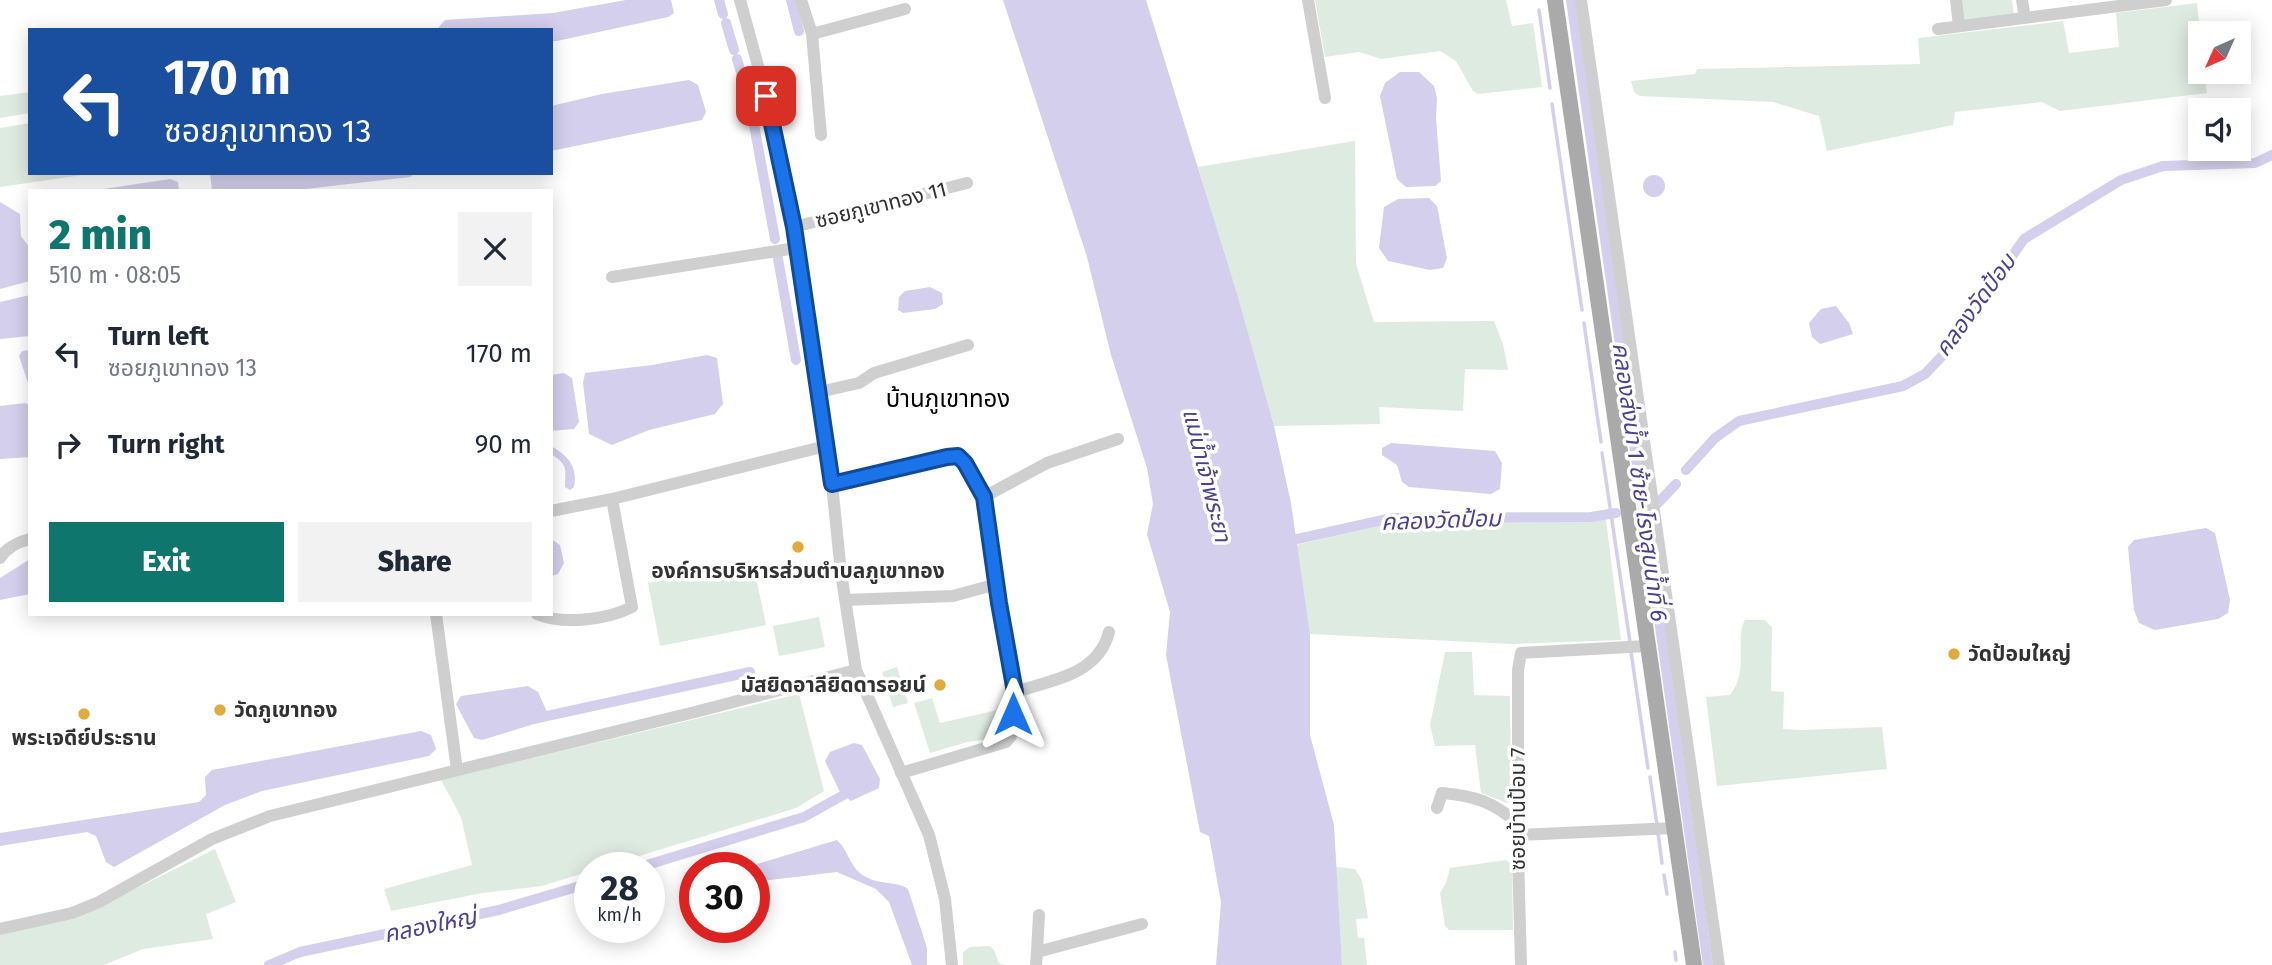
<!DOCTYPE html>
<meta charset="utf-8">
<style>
:root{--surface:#fff;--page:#f2f2f3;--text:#1f2937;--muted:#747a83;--accent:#0f766e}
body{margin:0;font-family:"Fira Sans","Noto Sans Thai",sans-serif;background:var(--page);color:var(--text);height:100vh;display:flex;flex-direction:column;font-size:26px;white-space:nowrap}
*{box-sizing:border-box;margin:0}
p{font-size:23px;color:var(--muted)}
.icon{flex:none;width:38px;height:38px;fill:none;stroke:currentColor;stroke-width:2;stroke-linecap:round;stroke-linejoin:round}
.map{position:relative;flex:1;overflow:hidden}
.side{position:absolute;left:28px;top:189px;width:525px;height:427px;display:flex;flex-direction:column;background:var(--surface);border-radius:0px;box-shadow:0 4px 18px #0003}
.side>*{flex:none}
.banner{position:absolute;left:28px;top:28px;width:525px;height:147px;border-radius:0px;box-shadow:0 4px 18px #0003;background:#1a4fa0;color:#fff;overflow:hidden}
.needle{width:46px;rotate:225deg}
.fabs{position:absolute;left:2188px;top:21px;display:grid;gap:14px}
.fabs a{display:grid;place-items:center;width:63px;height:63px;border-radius:0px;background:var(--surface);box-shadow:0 4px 18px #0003;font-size:35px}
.speed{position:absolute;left:574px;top:852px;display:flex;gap:14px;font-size:35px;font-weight:700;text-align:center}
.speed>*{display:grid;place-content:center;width:91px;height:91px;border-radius:50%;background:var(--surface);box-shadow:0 4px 18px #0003;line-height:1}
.speed small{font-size:18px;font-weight:400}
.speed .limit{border:10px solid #d22;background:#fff;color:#111}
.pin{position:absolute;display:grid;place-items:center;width:60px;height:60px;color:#fff;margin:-30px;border-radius:14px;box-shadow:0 4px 10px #0006}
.me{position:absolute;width:77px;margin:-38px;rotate:0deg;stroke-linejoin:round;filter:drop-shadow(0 0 5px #0008)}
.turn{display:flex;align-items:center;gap:24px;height:147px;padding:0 21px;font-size:32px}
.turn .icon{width:91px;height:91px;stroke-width:2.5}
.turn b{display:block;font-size:49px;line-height:60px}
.round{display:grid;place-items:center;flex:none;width:74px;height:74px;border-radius:0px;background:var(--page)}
.overview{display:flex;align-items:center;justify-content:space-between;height:119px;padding:0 21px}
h1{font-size:42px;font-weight:800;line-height:52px;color:var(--accent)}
.cta{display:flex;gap:14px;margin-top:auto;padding:14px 21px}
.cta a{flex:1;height:80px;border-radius:0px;background:var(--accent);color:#fff;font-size:28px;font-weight:800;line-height:80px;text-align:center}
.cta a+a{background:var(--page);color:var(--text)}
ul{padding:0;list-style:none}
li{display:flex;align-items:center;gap:21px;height:91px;padding:0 21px}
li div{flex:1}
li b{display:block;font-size:26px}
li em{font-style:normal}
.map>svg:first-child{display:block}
.green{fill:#deebe1}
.water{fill:#d3cfec}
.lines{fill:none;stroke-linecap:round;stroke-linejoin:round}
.stream{stroke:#d3cfec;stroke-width:3.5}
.canal{stroke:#d3cfec;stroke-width:10}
.minor{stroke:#cfcfcf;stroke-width:12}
.major{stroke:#aaa;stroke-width:16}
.route-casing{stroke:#114b97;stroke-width:18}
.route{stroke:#1a73e8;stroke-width:12}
.poi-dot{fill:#e0ab3d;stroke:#fff;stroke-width:2.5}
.labels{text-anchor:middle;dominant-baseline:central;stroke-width:7;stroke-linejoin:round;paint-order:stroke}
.street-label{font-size:21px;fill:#323232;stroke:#fff}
.poi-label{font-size:21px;font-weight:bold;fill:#323232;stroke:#fff}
.water-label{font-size:23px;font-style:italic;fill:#4c4193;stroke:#fff}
.quarter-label{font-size:24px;fill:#000;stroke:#fff}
</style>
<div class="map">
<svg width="2272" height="965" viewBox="0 0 2272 965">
<rect width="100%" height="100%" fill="#fff"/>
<!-- green -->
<path class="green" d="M1315 0H1506L1512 26 1533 23 1542 87 1478 94 1473 91 1456 61 1440 51 1381 59 1359 52 1325 57Z
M1960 0H2012L2014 15 1963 22Z
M2197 3 2200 33V72H2204L2207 93 2060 111 2042 102 1955 112 1953 125 1827 151 1819 116 1773 102 1640 96 1634 92 1631 81 1695 74 1697 69 1920 64 1918 38 2063 21 2069 53 2119 47 2116 13Z
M30 92V113L0 118V96Z
M30 123V173H96L0 187V128Z
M1355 141 1356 264 1374 322 1494 321 1503 344 1508 370 1465 369 1463 411 1379 407 1380 424 1274 426 1198 167Z
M1606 520 1621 640 1512 644 1310 634 1296 545 1393 523Z
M753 563 766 625 660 646 648 583Z
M819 617 825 647 779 656 773 626Z
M1745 620H1765L1772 627 1771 691 1784 692 1783 729 1801 730 1882 727 1887 769 1717 786 1706 697 1730 695C1750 670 1734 639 1745 620Z
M1445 652H1472L1474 695 1510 696 1511 801 1507 803 1481 793 1475 745 1435 746 1430 725Z
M897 667 908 703 893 707 882 672Z
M799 694 824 791 796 808 600 868H590V871L542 886 482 893 391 911 384 889 472 865 461 817 441 780Z
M932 698 940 723 1002 709 1001 737 967 742 930 753 914 703Z
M215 849 236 902 206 914 213 939 143 949 104 965H0V933L115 899Z
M1506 860 1512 865 1513 930H1449L1445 926 1440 893 1446 883 1450 868Z
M1336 867 1355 869 1362 880 1368 918 1356 919 1358 938H1364L1367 965H1342Z
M990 946 994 950 999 963 1004 965H963V952L970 947Z"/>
<!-- water -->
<path class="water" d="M626 0H671L674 13 668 17 557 41H551V30L438 28 445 20 553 13Z
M1003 0H1146L1237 294 1274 426 1291 503 1310 634V735L1334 825 1342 965H1216L1221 902 1209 836 1200 832 1166 655 1170 612 1147 534 1153 504 1147 468 1111 355 1087 257Z
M1400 72H1419L1434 86 1437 98 1436 118 1441 181 1435 186 1406 187 1397 179 1380 96 1385 83Z
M689 80 698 85 706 112 702 120 551 151V106L602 94Z
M210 173H415L410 177 288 191H212Z
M1643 186a11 11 0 1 1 22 0a11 11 0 1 1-22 0Z
M170 179 178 182 179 191H90Z
M1429 198 1437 206 1447 258 1443 268 1430 270 1388 261 1379 248 1384 207 1398 199Z
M0 202 20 214 21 236 30 248V281L0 289Z
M930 287 942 293 943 304 935 309 903 313 898 310 899 297 905 291Z
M30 295V336L0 339V302Z
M1836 306 1849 323 1853 334 1820 344 1812 337 1809 323 1821 309Z
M30 350V389L19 356 22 351Z
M707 355 717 358 723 404 715 414 649 430 612 445 589 434 583 383 585 373 652 365Z
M564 373 572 378 579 422 574 429 551 431V375Z
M25 403 30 405V457L0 459V406Z
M1391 443 1495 451 1502 463 1500 489 1491 494 1409 487 1402 482 1397 465 1382 455V448Z
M551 446C568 456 578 466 574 487L570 490 565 487C565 470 569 465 551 454Z
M2206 528 2215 533 2230 600 2228 613 2218 619 2155 630 2139 623 2134 610 2128 547 2134 540Z
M551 539 560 545 564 563 558 574 551 576Z
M30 559V594L0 600V578Z
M528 686 538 692 547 712 544 721 482 740 474 738 456 704 461 696Z
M421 731 431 735 436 749 429 756 262 791 225 805 114 867 106 862 96 836 87 832 0 846V833L199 802 206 795 205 777 212 770Z
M854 743 862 745 880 779 879 788 851 801 840 792 825 761 830 752Z
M837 840C847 849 850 865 860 873 875 886 896 880 908 889L927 948V965H912L889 902 876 889 837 872 754 882V868H744Z"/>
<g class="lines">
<!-- stream -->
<path class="stream" d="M1539 10 1550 88
M1552 104 1582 310
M1584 323 1601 442
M1602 453 1630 642
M1631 652 1648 768
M1650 777 1657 825
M1658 833 1662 863
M1664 875 1667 894
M1675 952 1676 960"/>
<!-- canal -->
<path class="canal" d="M719 0 723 14
M791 0 799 31
M1571 0 1708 965
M726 23 734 50
M737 59 750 103 775 239
M777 253 796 360
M1686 470 1715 438 1739 421 1903 386 1925 374 1943 355 2024 239 2121 180 2163 166 2255 163 2272 155
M1658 503 1676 484
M1284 542 1392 518 1591 517 1616 513
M533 719 750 672
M637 868 804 817 856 788
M269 965 300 952 499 910 590 883"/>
<!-- minor -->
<path class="minor" d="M740 0 772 117 794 227 832 484 841 573 856 670 929 835 945 899 952 965
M801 0 812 34 821 135
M1308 0 1325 98
M1581 0 1719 965
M1956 0 1959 26
M2022 0 2025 18
M1938 29 2166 0
M812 34 905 9
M794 227 967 183
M612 277 796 248
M819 392 859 383 874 373 968 345
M832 484 947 457 958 456C996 493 991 556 999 605 1004 634 1010 663 1015 692
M984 497 1047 463 1118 439
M551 511 612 499 826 446
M0 558C7 547 18 542 30 539
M845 600 953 596 997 584
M436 614 457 770
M537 614C562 625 607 620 632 607L612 499
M901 773 1006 742 1011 736 1015 692C1052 680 1098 675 1109 632
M1437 808 1442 793C1476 796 1493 802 1519 824
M1519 835 1674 828
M0 929 72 913 99 902 212 839 270 816 695 712 856 670
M1037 952 1039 915
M1036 965 1037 952 1142 924
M1521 965 1518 854V670L1521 653 1647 646"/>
<!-- major -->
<path class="major" d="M1555 0 1694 965"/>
</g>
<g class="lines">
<defs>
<path id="route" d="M766 96 794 227 832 484 947 457 958 456 965 463 984 497 999 603 1015 692 1013 714"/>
</defs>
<!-- route casing -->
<use href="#route" class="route-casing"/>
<!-- route -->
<use href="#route" class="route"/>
</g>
<!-- markers -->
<g class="poi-dot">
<circle cx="798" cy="547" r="7"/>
<circle cx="1954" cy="654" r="7"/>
<circle cx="940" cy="685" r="7"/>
<circle cx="220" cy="710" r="7"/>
<circle cx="84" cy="714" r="7"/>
</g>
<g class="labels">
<!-- street labels -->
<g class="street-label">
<text transform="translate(881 205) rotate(-14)">ซอยภูเขาทอง 11</text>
<text transform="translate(1518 809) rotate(-90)">ซอยบ้านป้อม 7</text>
</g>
<!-- poi labels -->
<g class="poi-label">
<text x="798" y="571">องค์การบริหารส่วนตำบลภูเขาทอง</text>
<text x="1968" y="654" text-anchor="start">วัดป้อมใหญ่</text>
<text x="926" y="685" text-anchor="end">มัสยิดอาลียิดดารอยน์</text>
<text x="234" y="710" text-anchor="start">วัดภูเขาทอง</text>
<text x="84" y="738">พระเจดีย์ประธาน</text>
</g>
<!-- water labels -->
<g class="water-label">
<text transform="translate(1975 305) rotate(-54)">คลองวัดป้อม</text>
<text transform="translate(1207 475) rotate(76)">แม่น้ำเจ้าพระยา</text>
<text transform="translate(1640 482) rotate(82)">คลองส่งน้ำ 1 ซ้าย-โรงสูบน้ำที่ 6</text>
<text transform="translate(1441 520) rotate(-2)">คลองวัดป้อม</text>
<text transform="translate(430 925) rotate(-12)">คลองใหญ่</text>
</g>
<!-- quarter labels -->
<g class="quarter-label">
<text x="948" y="399">บ้านภูเขาทอง</text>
</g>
</g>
</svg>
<div class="fabs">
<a><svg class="needle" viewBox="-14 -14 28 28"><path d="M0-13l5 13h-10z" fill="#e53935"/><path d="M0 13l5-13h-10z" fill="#747a83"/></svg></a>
<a><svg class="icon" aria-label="sound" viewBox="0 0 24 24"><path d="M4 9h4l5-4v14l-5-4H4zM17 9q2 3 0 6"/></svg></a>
</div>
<div class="speed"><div>28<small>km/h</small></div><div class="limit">30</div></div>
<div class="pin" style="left:766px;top:96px;background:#d93025"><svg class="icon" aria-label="arrive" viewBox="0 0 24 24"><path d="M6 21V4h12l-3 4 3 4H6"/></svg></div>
<svg class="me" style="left:1013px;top:714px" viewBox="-20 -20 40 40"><path d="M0-17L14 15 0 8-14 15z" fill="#1a73e8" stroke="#fff" stroke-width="4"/></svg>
<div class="banner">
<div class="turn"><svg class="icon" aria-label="left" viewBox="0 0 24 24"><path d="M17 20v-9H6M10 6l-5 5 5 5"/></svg><div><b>170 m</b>ซอยภูเขาทอง 13</div></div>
</div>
<section class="side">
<div class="overview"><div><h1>2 min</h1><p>510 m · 08:05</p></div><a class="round"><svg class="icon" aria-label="close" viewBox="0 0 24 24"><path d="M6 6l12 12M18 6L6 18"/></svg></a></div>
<ul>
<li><svg class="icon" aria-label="left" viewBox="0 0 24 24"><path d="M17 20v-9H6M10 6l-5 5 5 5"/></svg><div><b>Turn left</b><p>ซอยภูเขาทอง 13</p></div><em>170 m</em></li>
<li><svg class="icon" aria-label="right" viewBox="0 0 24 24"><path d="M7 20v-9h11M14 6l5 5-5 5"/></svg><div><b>Turn right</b></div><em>90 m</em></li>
</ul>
<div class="cta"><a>Exit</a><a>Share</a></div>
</section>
</div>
